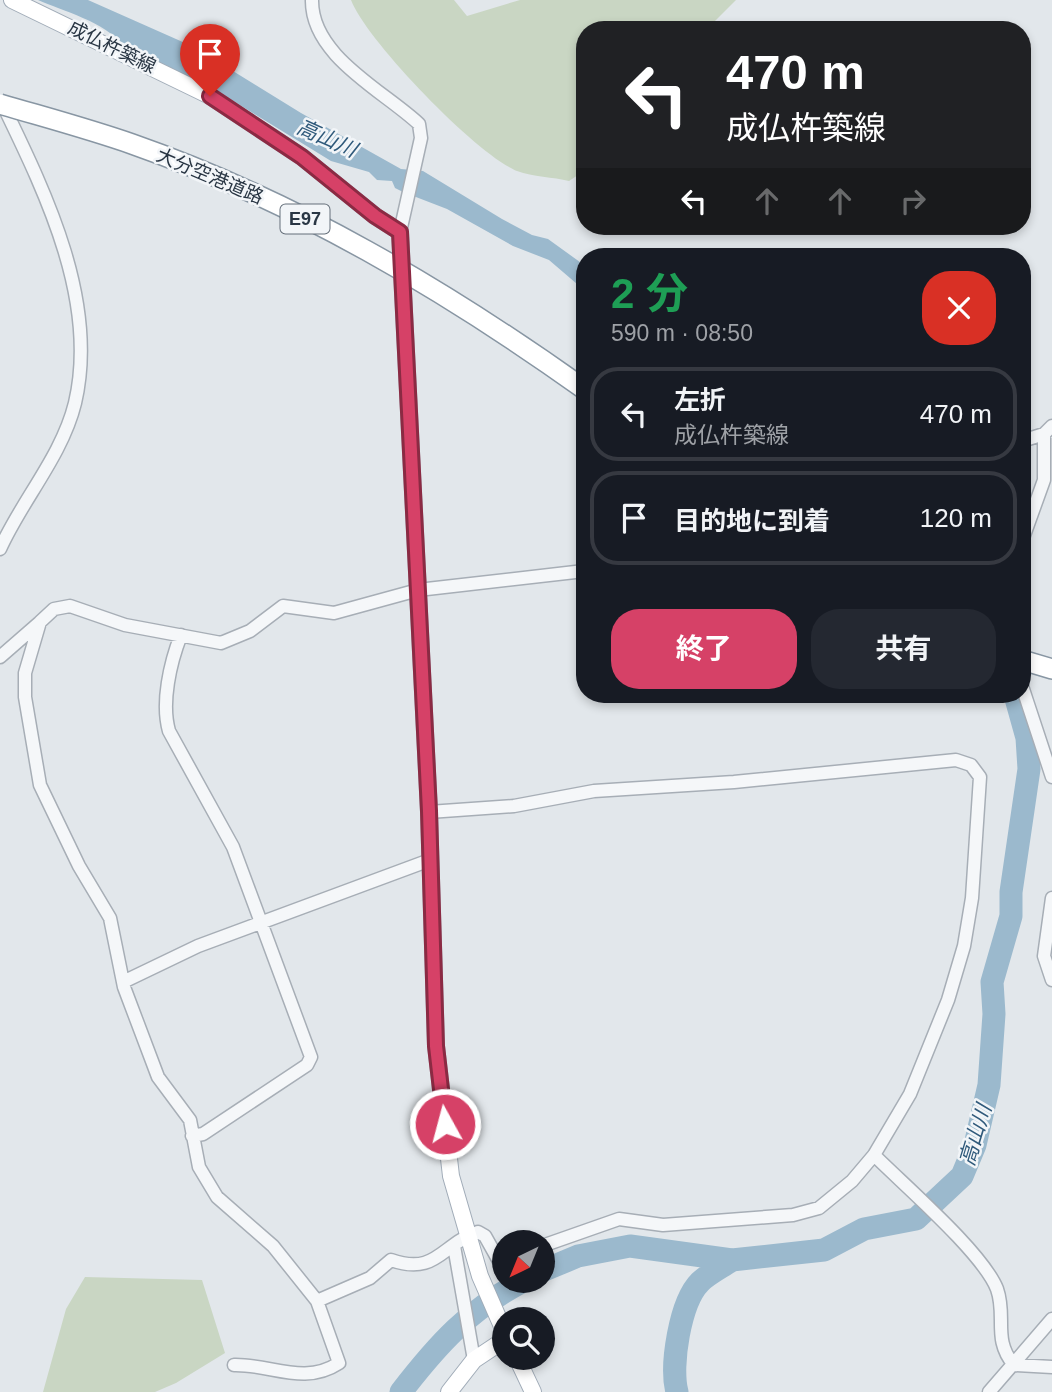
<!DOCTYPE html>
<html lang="ja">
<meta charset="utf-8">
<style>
:root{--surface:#171b24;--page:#242831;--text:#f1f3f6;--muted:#9ea1a6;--line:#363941;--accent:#d64167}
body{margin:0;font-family:Helvetica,"Noto Sans JP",sans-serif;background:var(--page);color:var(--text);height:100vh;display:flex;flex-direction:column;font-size:26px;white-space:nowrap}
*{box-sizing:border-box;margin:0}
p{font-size:23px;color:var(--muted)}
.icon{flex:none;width:38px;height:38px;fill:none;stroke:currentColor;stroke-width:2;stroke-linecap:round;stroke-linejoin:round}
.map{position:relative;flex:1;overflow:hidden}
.details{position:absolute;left:576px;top:248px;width:455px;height:455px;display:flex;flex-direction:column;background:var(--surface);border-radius:28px;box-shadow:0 4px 10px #0003}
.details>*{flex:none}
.top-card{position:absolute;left:576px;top:21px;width:455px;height:214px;border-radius:28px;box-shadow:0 4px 10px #0003;background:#202124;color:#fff;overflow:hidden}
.needle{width:46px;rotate:223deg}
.tools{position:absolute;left:492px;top:1230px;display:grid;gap:14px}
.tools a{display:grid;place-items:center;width:63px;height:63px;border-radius:50%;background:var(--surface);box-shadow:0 4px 10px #0003;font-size:35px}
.pin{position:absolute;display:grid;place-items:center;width:60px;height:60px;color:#fff;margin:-72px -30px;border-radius:50% 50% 50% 0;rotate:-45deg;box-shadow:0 0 7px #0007}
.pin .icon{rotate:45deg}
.me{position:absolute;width:77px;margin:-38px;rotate:353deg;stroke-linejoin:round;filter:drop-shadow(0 0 5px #0008)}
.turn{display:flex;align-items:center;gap:24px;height:147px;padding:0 35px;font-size:32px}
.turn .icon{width:91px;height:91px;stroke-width:2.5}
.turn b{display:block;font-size:49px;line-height:60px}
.lanes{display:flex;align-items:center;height:66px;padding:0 35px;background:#0003;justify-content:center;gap:35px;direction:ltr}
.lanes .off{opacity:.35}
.round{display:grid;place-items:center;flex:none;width:74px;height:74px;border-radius:28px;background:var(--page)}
.head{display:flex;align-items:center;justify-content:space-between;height:119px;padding:0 35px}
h1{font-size:42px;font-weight:700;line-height:52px;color:#1e9e55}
.button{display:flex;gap:14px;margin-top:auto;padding:14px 35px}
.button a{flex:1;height:80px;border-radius:28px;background:var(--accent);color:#fff;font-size:28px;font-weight:700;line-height:80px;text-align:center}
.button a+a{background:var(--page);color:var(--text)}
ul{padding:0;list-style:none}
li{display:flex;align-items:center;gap:21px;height:94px;margin:0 14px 10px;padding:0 21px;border:4px solid var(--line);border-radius:28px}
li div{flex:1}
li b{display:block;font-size:26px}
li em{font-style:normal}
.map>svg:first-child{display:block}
.green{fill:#c9d6c3}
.water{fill:#9bb9cd}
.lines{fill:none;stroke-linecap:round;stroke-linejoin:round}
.river{stroke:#9bb9cd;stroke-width:23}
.minor-casing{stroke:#a7aeb6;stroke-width:15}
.major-casing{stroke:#a1acb8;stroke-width:18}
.highway-casing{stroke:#8896a3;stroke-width:22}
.minor{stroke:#f5f7f9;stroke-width:12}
.major{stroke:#fff;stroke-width:16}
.highway{stroke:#fff;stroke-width:19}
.highway-bridge-casing{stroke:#8896a3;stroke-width:22;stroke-linecap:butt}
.highway-bridge{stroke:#fff;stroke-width:19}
.route-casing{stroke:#8b2a43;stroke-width:18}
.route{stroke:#d64167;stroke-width:12}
.labels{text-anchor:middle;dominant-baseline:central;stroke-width:5;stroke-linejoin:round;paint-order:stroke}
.shield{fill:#f2f5f8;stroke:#656f7a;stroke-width:2}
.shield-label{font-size:18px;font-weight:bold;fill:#293644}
.street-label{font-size:19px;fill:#293644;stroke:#f2f5f8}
.water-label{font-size:21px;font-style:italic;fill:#305a7b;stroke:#f2f5f8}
</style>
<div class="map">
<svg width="1052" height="1392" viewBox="0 0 1052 1392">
<rect width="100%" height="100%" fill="#e2e7eb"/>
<!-- green -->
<path class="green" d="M351 0H454L467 16 520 0H736L706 30H584V171L569 181C553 177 533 177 517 171 477 155 366 40 351 0Z
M85 1277 202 1280 225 1353 176 1383 155 1392H43L66 1309Z"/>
<!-- water -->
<path class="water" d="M38 0H88L194 47 301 113 401 169 423 171 502 219 532 235 548 239 584 265V290L549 260 513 246 447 209 403 192 395 188 392 181 377 180 369 172 331 161 222 94 121 44C107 23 61 10 38 0Z"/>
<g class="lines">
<!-- river -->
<path class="river" d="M542 1271 578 1256 630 1246 732 1260 824 1250 864 1229 916 1219 962 1176 975 1145 989 1085 994 1014 992 982 1011 916V892L1029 769 1027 738 1015 695
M401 1392C438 1344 469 1310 523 1281
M677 1392C670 1366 680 1302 700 1282 708 1274 722 1267 732 1260"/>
<defs>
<path id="minor" d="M312 0C311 56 384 91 419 124L421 138 400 232
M1022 441 1044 434 1052 426
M1022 541 1044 480V434
M0 549C22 500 62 456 75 403 99 301 45 192 2 103
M181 635C170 663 161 703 169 731L233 847 311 1057 307 1065 203 1134 192 1136
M0 657 39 623
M1022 686 1052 777
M429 812 514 806 594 791 734 782 956 760 971 765 980 777 972 898 964 946 948 1000 910 1094 874 1155 852 1181 819 1208 793 1215 663 1225 619 1219 542 1246
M1052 898 1044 956 1052 980
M123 982 198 946 430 860
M874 1155C904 1185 983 1253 997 1289 1007 1317 992 1339 1014 1365L1052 1367
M454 1246 474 1360
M504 1260 499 1261 485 1236 478 1232C441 1244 437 1276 391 1260L370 1278 317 1301 273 1246 217 1197 199 1167 190 1120 158 1077 124 987 110 918 79 866 40 785 25 697V673L40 622 54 609 70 606 125 625 221 643 250 631 283 606 334 613 418 590 584 571
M234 1365C271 1364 304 1386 339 1363L317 1301
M989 1392 1052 1319"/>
<path id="major" d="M12 0 210 96 302 157 375 216 400 232 429 812 436 1046 451 1176 480 1276 504 1331
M517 1358 533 1392
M449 1392 474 1360 504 1340"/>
<path id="highway" d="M1022 660 1052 669"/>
</defs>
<!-- minor casing -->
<use href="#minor" class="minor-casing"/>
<!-- major casing -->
<use href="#major" class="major-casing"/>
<!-- highway casing -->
<use href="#highway" class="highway-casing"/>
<!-- minor -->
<use href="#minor" class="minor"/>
<!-- major -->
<use href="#major" class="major"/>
<!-- highway -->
<use href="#highway" class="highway"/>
<defs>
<path id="highway-bridge" d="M0 104C44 117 89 129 132 144 295 201 445 290 584 389"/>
</defs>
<!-- highway-bridge casing -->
<use href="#highway-bridge" class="highway-bridge-casing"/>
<!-- highway-bridge -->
<use href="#highway-bridge" class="highway-bridge"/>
</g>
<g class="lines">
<defs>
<path id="route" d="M210 96 302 157 375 216 400 232 429 811 436 1046 445 1124"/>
</defs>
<!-- route casing -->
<use href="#route" class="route-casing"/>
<!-- route -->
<use href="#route" class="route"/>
</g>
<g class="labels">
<!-- shield labels -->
<rect class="shield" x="280.5" y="204.5" width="49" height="29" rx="5"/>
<g class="shield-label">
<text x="305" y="219">E97</text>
</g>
<!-- street labels -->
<g class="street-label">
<text transform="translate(112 47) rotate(26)">成仏杵築線</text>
<text transform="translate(210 176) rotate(23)">大分空港道路</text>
</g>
<!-- water labels -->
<g class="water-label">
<text transform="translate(327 138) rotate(24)">高山川</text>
<text transform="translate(975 1135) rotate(-73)">高山川</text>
</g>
</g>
</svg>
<div class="tools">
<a><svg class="needle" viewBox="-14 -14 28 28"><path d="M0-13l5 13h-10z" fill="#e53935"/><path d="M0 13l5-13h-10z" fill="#9ea1a6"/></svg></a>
<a><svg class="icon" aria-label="search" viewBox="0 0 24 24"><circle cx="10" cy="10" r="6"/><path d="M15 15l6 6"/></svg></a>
</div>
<div class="pin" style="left:210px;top:96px;background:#d93025"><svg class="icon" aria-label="arrive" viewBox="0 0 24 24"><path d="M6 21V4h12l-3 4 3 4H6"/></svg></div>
<svg class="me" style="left:445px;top:1124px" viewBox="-20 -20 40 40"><circle r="17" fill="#d64167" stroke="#fff" stroke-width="3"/><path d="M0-11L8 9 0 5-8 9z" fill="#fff"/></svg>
<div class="top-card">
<div class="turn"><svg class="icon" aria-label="left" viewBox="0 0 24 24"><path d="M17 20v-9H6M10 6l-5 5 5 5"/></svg><div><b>470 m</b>成仏杵築線</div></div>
<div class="lanes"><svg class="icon" aria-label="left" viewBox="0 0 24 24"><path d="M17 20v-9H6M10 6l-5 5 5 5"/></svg><svg class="icon off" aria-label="ahead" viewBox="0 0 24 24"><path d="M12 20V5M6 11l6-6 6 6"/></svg><svg class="icon off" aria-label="ahead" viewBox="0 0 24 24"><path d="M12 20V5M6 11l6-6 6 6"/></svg><svg class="icon off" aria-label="right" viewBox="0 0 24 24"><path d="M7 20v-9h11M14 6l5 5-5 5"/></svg></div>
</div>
<section class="details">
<div class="head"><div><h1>2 分</h1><p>590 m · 08:50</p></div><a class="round" style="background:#d93025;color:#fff"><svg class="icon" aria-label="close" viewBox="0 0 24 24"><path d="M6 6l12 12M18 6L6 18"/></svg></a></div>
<ul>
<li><svg class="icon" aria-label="left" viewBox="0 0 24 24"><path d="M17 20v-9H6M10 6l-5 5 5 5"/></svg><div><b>左折</b><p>成仏杵築線</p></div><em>470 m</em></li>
<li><svg class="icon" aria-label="arrive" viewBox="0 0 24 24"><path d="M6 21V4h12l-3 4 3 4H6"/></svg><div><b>目的地に到着</b></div><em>120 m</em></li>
</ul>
<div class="button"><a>終了</a><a>共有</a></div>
</section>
</div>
